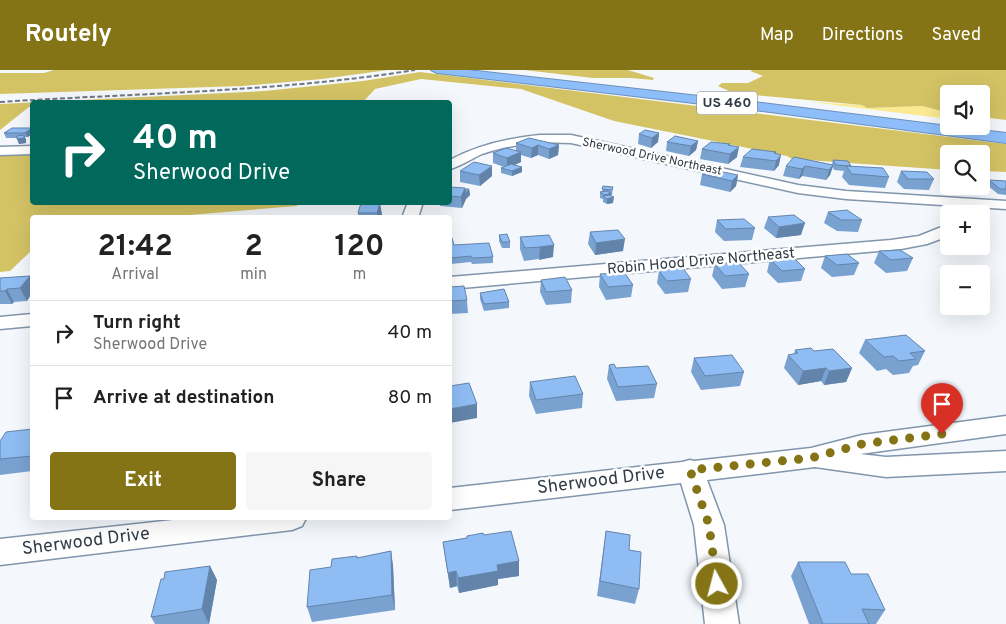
<!DOCTYPE html>
<meta charset="utf-8">
<style>
:root{--surface:#fff;--page:#f6f6f6;--text:#222;--muted:#767676;--line:#e0e0e0;--accent:#847416}
body{margin:0;font-family:Overpass,sans-serif;background:var(--page);color:var(--text);height:100vh;display:flex;flex-direction:column;font-size:19px;white-space:nowrap}
*{box-sizing:border-box;margin:0}
p{font-size:16px;color:var(--muted)}
.icon{flex:none;width:28px;height:28px;fill:none;stroke:currentColor;stroke-width:2;stroke-linecap:round;stroke-linejoin:round}
.map{position:relative;flex:1;overflow:hidden}
.sheet{position:absolute;left:30px;top:145px;width:422px;height:305px;display:flex;flex-direction:column;background:var(--surface);border-radius:5px;box-shadow:0 5px 20px #0002}
.sheet>*{flex:none}
.banner{position:absolute;left:30px;top:30px;width:422px;height:105px;border-radius:5px;box-shadow:0 5px 20px #0002;background:#00695c;color:#fff;overflow:hidden}
.fabs{position:absolute;left:940px;top:15px;display:grid;gap:10px}
.fabs a{display:grid;place-items:center;width:50px;height:50px;border-radius:5px;background:var(--surface);box-shadow:0 5px 20px #0002;font-size:25px}
.pin{position:absolute;display:grid;place-items:center;width:42px;height:42px;color:#fff;margin:-51px -21px;border-radius:50% 50% 50% 0;rotate:-45deg;box-shadow:0 0 5px #0007}
.pin .icon{rotate:45deg}
.me{position:absolute;width:55px;margin:-28px;rotate:353deg;stroke-linejoin:round;filter:drop-shadow(0 0 4px #0008)}
.turn{display:flex;align-items:center;gap:18px;height:105px;padding:0 20px;font-size:22px}
.turn .icon{width:65px;height:65px;stroke-width:2.5}
.turn b{display:block;font-size:35px;line-height:42px}
.eta{display:flex;justify-content:space-evenly;align-items:center;height:85px;text-align:center}
.eta b{font-size:30px;font-weight:700;line-height:35px}
.cta{display:flex;gap:10px;margin-top:auto;padding:10px 20px}
.cta a{flex:1;height:58px;border-radius:5px;background:var(--accent);color:#fff;font-size:20px;font-weight:700;line-height:58px;text-align:center}
.cta a+a{background:var(--page);color:var(--text)}
ul{padding:0;list-style:none}
li{display:flex;align-items:center;gap:15px;height:65px;padding:0 20px;border-top:1px solid var(--line)}
li div{flex:1}
li b{display:block;font-size:19px}
li em{font-style:normal}
header{display:flex;align-items:center;gap:30px;box-sizing:border-box;height:70px;padding:0 25px;background:var(--accent);color:#fff}
header strong{font-size:24px}
nav{display:flex;gap:28px;margin-inline-start:auto;font-size:18px}
.map>svg:first-child{display:block}
.green{fill:#fbea90}
.forest{fill:#d4c365}
.lines{fill:none;stroke-linecap:round;stroke-linejoin:round}
.minor-casing{stroke:#8195ac;stroke-width:3}
.highway-casing{stroke:#6d90ba;stroke-width:2}
.minor{fill:#fff;fill-rule:evenodd}
.highway{fill:#8dbef9;fill-rule:evenodd}
.rail{stroke:#707780;stroke-width:2;stroke-dasharray:5 2.5;stroke-linecap:butt}
.wall{fill:#7aa2d1}
.shaded-wall{fill:#6384aa}
.building{fill:#8ebcf3;stroke:#6384aa}
.route{stroke:#847416;stroke-width:9;stroke-dasharray:0 16.2}
.labels{text-anchor:middle;dominant-baseline:central;stroke-width:5;stroke-linejoin:round;paint-order:stroke}
.far-street-label{font-size:12px;fill:#323b45;stroke:#fff}
.shield{fill:#fff;stroke:#70767d;stroke-width:1}
.shield-label{font-size:14px;font-weight:bold;fill:#323b45}
.street-label{font-size:15px;fill:#323b45;stroke:#fff}
.near-street-label{font-size:18px;fill:#323b45;stroke:#fff}
</style>
<header>
<strong>Routely</strong>
<nav><a>Map</a><a>Directions</a><a>Saved</a></nav>
</header>
<div class="map">
<svg width="1006" height="554" viewBox="0 0 1006 554">
<rect width="100%" height="100%" fill="#f4f8fd"/>
<!-- green -->
<path class="green" d="M810 32 862 35 867 38 922 36 949 43V49Z"/>
<!-- forest -->
<path class="forest" d="M54 0H388L322 9 242 16 0 24V3H44Z
M524 0H628L654 8 653 10 631 8H593Z
M753 0H1006V50L981 47V24H949V43L922 36 867 38 862 35 733 23 718 16 722 13H748L763 6 750 1Z
M420 2 1006 74V102L981 101V84H949V100L792 89 787 86 614 51 521 19 421 9 375 19 363 32H191V31L32 32V36L29 37 0 60V34L264 21 363 11Z
M0 82 32 84V132L298 133 297 136 166 147 32 148V180L10 201 0 202Z"/>
<g class="lines">
<defs>
<path id="minor" d="M540 65H571L798 115 846 121 1006 131V139L846 129 798 123 571 73C541 71 511 74 482 84 471 89 461 96 450 99V90C478 75 509 68 540 65Z
M32 76V84L0 85V77Z
M408 132H423L418 148H402Z
M949 154V166L946 167 927 174 901 179 450 219V207L891 170 919 166Z
M32 244V256L0 259V247Z
M1006 346V364L860 384 886 387 1006 381V401L886 407 815 397 707 410 724 455 739 554H705L694 455 681 413 450 440V418L682 392 690 390 694 391 811 378 862 365Z
M191 448H306L302 456 292 460 0 495V469Z"/>
<path id="highway" d="M431 0H468L770 34 1006 63V73L770 42 437 3Z"/>
</defs>
<!-- minor casing -->
<use href="#minor" class="minor-casing"/>
<!-- highway casing -->
<use href="#highway" class="highway-casing"/>
<!-- minor -->
<use href="#minor" class="minor"/>
<!-- highway -->
<use href="#highway" class="highway"/>
<!-- rail -->
<path class="rail" d="M0 32C139 23 277 22 415 0"/>
</g>
<!-- wall -->
<path class="wall" d="M32 58V64L28 67H25L26 70V73L19 74 17 68H6L4 63Z
M659 63 658 72 651 78 638 74 639 64Z
M698 71 696 80 689 86 666 81 667 72Z
M516 73 559 75 558 85 549 89 538 85 531 88 521 85V92L515 95 522 102 512 106 501 103V98L504 97 493 93V83L516 81Z
M730 74 729 75 737 87 728 94 700 89 702 79Z
M775 83 779 95 774 101 740 97 743 87Z
M833 90 851 97 889 107 885 118 849 115 842 107 844 101 834 100 833 97 830 105 826 110 802 106 799 109 783 106 786 96 832 94Z
M460 101 492 106 480 116 460 112Z
M901 101 934 109 929 120 904 119 897 112Z
M702 104 738 105 736 116 730 122 700 115Z
M949 106V116H981V110L984 112 979 123 953 122 945 115Z
M989 110 1006 111V125L998 124 987 115Z
M603 116 613 117 612 125H611L613 133 607 134 603 132V129L600 128V122H602Z
M450 117 469 119 470 125 466 129 462 138 440 136V132H450Z
M361 133 382 144 381 148H358V143Z
M828 142 862 150 858 162 837 161 824 153Z
M768 147 801 165 776 168 764 158Z
M717 150 755 158 752 170 724 171 715 162Z
M590 162 623 181 595 185 588 174Z
M499 165 510 172V178H502L499 171Z
M549 165 553 187 524 191 520 179V167Z
M450 168 454 175 493 187V193L472 194 471 192 451 194 450 187Z
M879 181 913 188 907 201 886 203 874 193Z
M825 186 859 193 854 205 832 207 821 198Z
M770 189 805 199 801 211 778 213 767 202Z
M715 194 749 204 745 217 722 219 712 206Z
M659 201 691 209 688 222 665 224 657 213Z
M600 204 633 215 631 227 606 230 599 217Z
M30 206 32 211V223L27 231 14 232 12 234H0V208Z
M541 210 572 220 571 233 546 235 540 222Z
M450 217 467 230 468 243 450 244Z
M480 223 509 232V238L484 241 480 229Z
M865 270 925 281 918 295 913 296 909 303 893 305 886 299 877 301 859 283Z
M795 280 814 281 852 298 846 312 824 315 821 311 798 315 784 298 788 285 794 284Z
M694 288 744 302 740 316 701 320 691 302Z
M609 295 616 298 657 314 654 328 616 331 607 309Z
M530 312 583 324 582 338 536 344 529 326Z
M32 359V401L0 405V371Z
M606 461 629 480 639 519 635 534 597 526Z
M484 465 519 491V506L498 509V515L459 523 457 516 450 518 445 487 443 472Z
M391 481 393 496 395 540 312 552 307 537 331 497 358 488Z
M798 492 851 504 885 540 876 554H809L791 506Z
M210 496 217 510 209 554H155L151 547 164 509Z"/>
<!-- shaded-wall -->
<path class="shaded-wall" d="M32 58V64L28 67 25 63Z
M659 63 658 72 651 78 652 68Z
M24 65 26 70V73L19 74 17 69Z
M698 71 696 80 689 86 691 76Z
M538 75V85L531 88 532 78Z
M559 75 558 85 549 89V79Z
M739 77 737 87 728 94 730 84Z
M521 82V92L507 98V88Z
M781 85 779 95 774 101 776 91Z
M833 95 830 105 826 110 829 100Z
M492 96V106L480 116 479 105Z
M805 96 802 106 799 109 802 99Z
M522 97V102L512 106V101Z
M738 105 736 116 730 122 732 111Z
M465 118 466 124 469 119 470 125 466 129 462 138 461 127Z
M611 123V128L614 127 613 133 607 134V129L605 127V125Z
M380 133 382 144 381 148H377V143Z
M805 153 801 165 776 168 779 157Z
M625 169 623 181 595 185 596 173Z
M554 175 553 187 539 190 540 177Z
M30 206 32 211V223L27 231 20 218Z
M7 219 14 232 12 234 5 221Z
M826 298 821 311 798 315 803 301Z
M852 298 846 312 824 315 829 301Z
M477 334V348L450 353V339Z
M391 481 393 496 395 540 392 525Z
M519 491V506L498 509V515L459 523 458 508 497 495Z
M210 496 217 510 209 554 202 539Z
M456 501 457 516 450 518 448 503Z"/>
<!-- building -->
<path class="building" d="M12 58H32L25 63H4Z
M645 60 659 63 652 68 639 64Z
M24 65V68L17 69V66Z
M675 66 698 71 691 76 667 72Z
M529 68 559 75 549 79 538 75 532 78 516 73Z
M711 72 730 74 728 75 739 77 730 84 702 79Z
M506 78 521 82 507 88 493 83Z
M752 79 776 82 774 83 781 85 776 91 743 87Z
M794 87 833 95 829 100 805 96 802 99 786 96Z
M833 90 848 91 851 96 836 95Z
M474 92 492 96 479 105 460 101Z
M511 94 522 97 512 101 501 98Z
M846 96 883 98 889 107 852 104Z
M708 99 738 105 732 111 702 104Z
M901 101 927 102 934 109H908Z
M989 110 1006 111V119H1000Z
M603 116 613 117 612 120 602 119Z
M450 117 465 118 461 127 450 126Z
M466 119H469L466 124Z
M607 121 611 123 605 125 600 122Z
M609 125 614 127 607 129 603 126Z
M361 133H380L377 143H358Z
M847 140 862 150H841L828 142Z
M794 145 805 153 779 157 768 147Z
M744 149 755 158 726 159 717 150Z
M618 160 625 169 596 173 590 162Z
M507 164 510 172H502L499 165Z
M549 165 554 175 540 177 525 178 520 167Z
M450 168H452L454 175 489 173 493 187 472 188 471 186 451 188 450 181Z
M900 180 913 188 891 190 879 181Z
M847 184 859 193 837 195 825 186Z
M793 187 805 199 782 201 770 189Z
M738 192 749 204 725 206 715 194Z
M682 197 691 209 667 211 659 201Z
M624 202 633 215 608 217 600 204Z
M30 206 20 218 7 219 5 221H0V208Z
M565 207 572 220 546 222 541 210Z
M464 216 467 230 450 231V217Z
M504 219 509 232 484 234 480 223Z
M906 265 925 281 910 283 916 289 899 291 893 286 884 287 865 270Z
M811 278 814 281 833 279 852 298 829 301 826 298 803 301 788 285 798 283 795 280Z
M732 285 744 302 705 306 694 288Z
M614 294 616 298 648 296 657 314 618 317 609 295Z
M575 306 583 324 536 330 530 312Z
M469 313 477 334 450 339V316Z
M32 359V386L0 389V371L6 362Z
M511 461 519 491 497 495 498 501 458 508 456 501 448 503 443 472 467 468V466L483 463 484 465Z
M606 461 630 465 629 480 641 482 639 519 600 511Z
M391 481 392 525 307 537 310 500 331 497 332 489 357 486V488Z
M798 492H845L851 504H868L885 540 862 539 869 554H823Z
M210 496 202 539 151 547 161 509H164L165 502Z"/>
<g class="lines">
<!-- route -->
<path class="route" d="M717 514 709 455 690 400 811 388 862 374 942 364"/>
</g>
<g class="labels">
<!-- far-street labels -->
<g class="far-street-label">
<text transform="translate(652 87) rotate(12)">Sherwood Drive Northeast</text>
</g>
<!-- shield labels -->
<rect class="shield" x="697" y="21.5" width="60" height="23" rx="4"/>
<g class="shield-label">
<text x="727" y="33">US 460</text>
</g>
<!-- street labels -->
<g class="street-label">
<text transform="translate(701 192) rotate(-5)">Robin Hood Drive Northeast</text>
</g>
<!-- near-street labels -->
<g class="near-street-label">
<text transform="translate(601 411) rotate(-7)">Sherwood Drive</text>
<text transform="translate(86 472) rotate(-7)">Sherwood Drive</text>
</g>
</g>
</svg>
<div class="fabs">
<a><svg class="icon" aria-label="sound" viewBox="0 0 24 24"><path d="M4 9h4l5-4v14l-5-4H4zM17 9q2 3 0 6"/></svg></a>
<a><svg class="icon" aria-label="search" viewBox="0 0 24 24"><circle cx="10" cy="10" r="6"/><path d="M15 15l6 6"/></svg></a>
<a>+</a>
<a>−</a>
</div>
<div class="pin" style="left:942px;top:364px;background:#d93025"><svg class="icon" aria-label="arrive" viewBox="0 0 24 24"><path d="M6 21V4h12l-3 4 3 4H6"/></svg></div>
<svg class="me" style="left:717px;top:514px" viewBox="-20 -20 40 40"><circle r="17" fill="#847416" stroke="#fff" stroke-width="3"/><path d="M0-11L8 9 0 5-8 9z" fill="#fff"/></svg>
<div class="banner">
<div class="turn"><svg class="icon" aria-label="right" viewBox="0 0 24 24"><path d="M7 20v-9h11M14 6l5 5-5 5"/></svg><div><b>40 m</b>Sherwood Drive</div></div>
</div>
<section class="sheet">
<div class="eta">
<div><b>21:42</b><p>Arrival</p></div>
<div><b>2</b><p>min</p></div>
<div><b>120</b><p>m</p></div>
</div>
<ul>
<li><svg class="icon" aria-label="right" viewBox="0 0 24 24"><path d="M7 20v-9h11M14 6l5 5-5 5"/></svg><div><b>Turn right</b><p>Sherwood Drive</p></div><em>40 m</em></li>
<li><svg class="icon" aria-label="arrive" viewBox="0 0 24 24"><path d="M6 21V4h12l-3 4 3 4H6"/></svg><div><b>Arrive at destination</b></div><em>80 m</em></li>
</ul>
<div class="cta"><a>Exit</a><a>Share</a></div>
</section>
</div>
